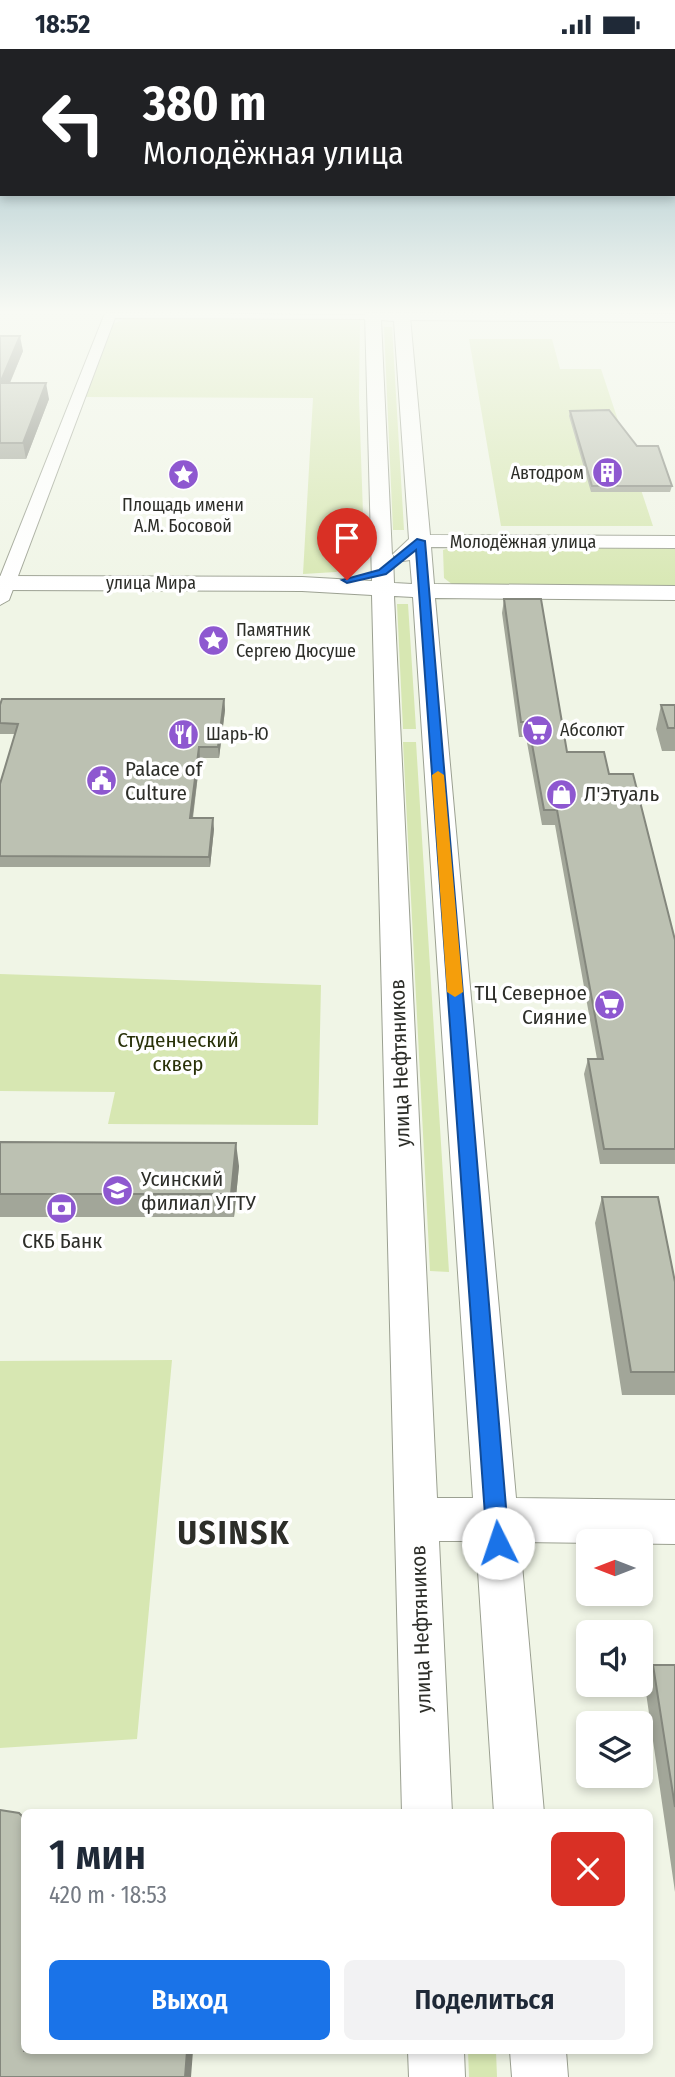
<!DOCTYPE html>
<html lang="ru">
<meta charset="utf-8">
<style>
:root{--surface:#fff;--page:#f2f2f3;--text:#1f2937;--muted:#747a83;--accent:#1a73e8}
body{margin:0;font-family:"Fira Sans Condensed",sans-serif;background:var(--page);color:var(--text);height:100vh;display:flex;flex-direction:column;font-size:26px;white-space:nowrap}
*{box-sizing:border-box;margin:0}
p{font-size:23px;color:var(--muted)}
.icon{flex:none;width:38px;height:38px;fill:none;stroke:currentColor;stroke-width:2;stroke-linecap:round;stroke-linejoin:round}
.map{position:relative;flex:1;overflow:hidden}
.drawer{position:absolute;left:21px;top:1760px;width:632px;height:245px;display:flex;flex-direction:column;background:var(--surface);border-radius:10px;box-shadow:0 4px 10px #0003}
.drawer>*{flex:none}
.hud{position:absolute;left:0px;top:0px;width:676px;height:147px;box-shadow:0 4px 10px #0003;background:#202124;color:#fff;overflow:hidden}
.needle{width:46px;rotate:270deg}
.tools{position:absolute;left:576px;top:1480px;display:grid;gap:14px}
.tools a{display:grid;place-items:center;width:77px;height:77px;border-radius:10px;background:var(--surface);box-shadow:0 4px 10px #0003;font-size:35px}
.pin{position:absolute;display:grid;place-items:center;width:60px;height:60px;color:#fff;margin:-72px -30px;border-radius:50% 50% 50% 0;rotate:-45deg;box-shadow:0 0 7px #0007}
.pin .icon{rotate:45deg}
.me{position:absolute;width:77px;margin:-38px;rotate:356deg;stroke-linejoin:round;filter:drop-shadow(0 0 5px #0008)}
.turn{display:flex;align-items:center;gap:24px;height:147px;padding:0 28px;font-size:32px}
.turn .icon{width:91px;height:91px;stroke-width:2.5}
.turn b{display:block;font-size:49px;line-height:60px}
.round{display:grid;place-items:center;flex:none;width:74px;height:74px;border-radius:10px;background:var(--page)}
.summary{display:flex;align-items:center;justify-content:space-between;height:119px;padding:0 28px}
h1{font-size:42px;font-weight:600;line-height:52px}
.button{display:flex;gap:14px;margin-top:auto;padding:14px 28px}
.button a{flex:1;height:80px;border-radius:10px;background:var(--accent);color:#fff;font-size:28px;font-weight:600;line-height:80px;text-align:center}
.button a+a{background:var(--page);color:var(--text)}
.status{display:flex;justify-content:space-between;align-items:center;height:49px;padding:0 35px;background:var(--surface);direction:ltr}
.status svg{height:19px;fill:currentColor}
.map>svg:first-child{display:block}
.green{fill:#d7e7b2}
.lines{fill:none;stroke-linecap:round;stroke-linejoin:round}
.minor-casing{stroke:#9ba091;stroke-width:2}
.major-casing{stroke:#9ba091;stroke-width:2}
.minor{fill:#fff;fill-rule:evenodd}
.major{fill:#fff;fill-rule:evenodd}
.wall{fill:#a2a699}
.shaded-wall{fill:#84877d}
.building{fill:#bcc1b2;stroke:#84877d;stroke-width:2}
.route{fill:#1a73e8;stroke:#114b97;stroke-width:2}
.slow{fill:#f59e0b}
.labels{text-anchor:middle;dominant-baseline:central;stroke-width:7;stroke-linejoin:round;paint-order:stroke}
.far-poi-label{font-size:18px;fill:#2d2e29;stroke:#fff;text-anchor:start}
.far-street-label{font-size:18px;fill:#2d2e29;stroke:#fff}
.poi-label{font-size:21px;fill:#2d2e29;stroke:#fff;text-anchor:start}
.park-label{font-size:21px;fill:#283108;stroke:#fff}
.street-label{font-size:21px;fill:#2d2e29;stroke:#fff}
.near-district-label{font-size:33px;font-weight:bold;letter-spacing:2px;fill:#2d2e29;stroke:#fff}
</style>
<div class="status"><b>18:52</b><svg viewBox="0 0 49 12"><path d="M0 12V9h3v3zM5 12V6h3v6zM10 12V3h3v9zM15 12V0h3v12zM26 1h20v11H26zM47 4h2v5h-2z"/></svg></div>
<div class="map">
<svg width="675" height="2028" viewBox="0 0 675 2028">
<rect width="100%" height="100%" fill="#f0f5e6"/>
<!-- green -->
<path class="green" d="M126 269H360L359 349 364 494 360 513 336 523 303 525 313 349 85 348 111 276Z
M384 278H392L404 481H393Z
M469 290H552L560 320H601L653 477H501Z
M456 497H675V538L453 536 444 529 443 501Z
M397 555H408L416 680H403Z
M403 693H416L449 1223 430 1222Z
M0 925 321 936 318 1076 108 1075 115 1043 0 1042Z
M172 1311 137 1690 0 1699V1312Z
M468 2002H496L497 2028H469Z"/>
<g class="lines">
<defs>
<path id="minor" d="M105 264 379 266 373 270 115 269 9 551 0 556V528Z
M402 264 675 265V273L397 271V265Z"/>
<path id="major" d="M365 264H404L410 268 430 486 675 487V499L431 498 434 535 675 537V551L435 549 516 1449 675 1451V1495L520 1493 544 1764H494L476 1492H439L452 1764H402L372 546 302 542 0 541V527L302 528 372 532ZM381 271 394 272 409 490 392 506ZM393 506 403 512 410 511 412 535 394 534ZM394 547 413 548 473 1449H437Z
M408 2002H464L465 2028H409Z
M510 2002H566L568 2028H512Z"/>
</defs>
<!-- minor casing -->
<use href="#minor" class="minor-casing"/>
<!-- major casing -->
<use href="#major" class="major-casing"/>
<!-- minor -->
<use href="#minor" class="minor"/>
<!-- major -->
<use href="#major" class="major"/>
</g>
<!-- wall -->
<path class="wall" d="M0 287 23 302 10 334 49 350 26 410H0Z
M570 362 637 397 672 437 670 443H591L569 367Z
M504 550 567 703 609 725 675 891V1115H600L584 1025 588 1010H597L555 776H542L526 688H519L502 564Z
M224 650 225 661 219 709H200L193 769 214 780 210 818H0V735L15 685H0V656Z
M661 656H675V702H662L656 680Z
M0 1094 239 1117 234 1168H0Z
M602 1148 675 1233V1346H622L595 1174Z
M653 1616H675V1843L644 1630Z"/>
<!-- shaded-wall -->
<path class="shaded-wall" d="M20 287 23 302 3 350 0 334Z
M46 334 49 350 26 410 23 394Z
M224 650 225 661 219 709 218 698Z
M199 698 200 709 191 780 190 769Z
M213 769 214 780 210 818 209 808Z
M236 1094 239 1117 234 1168 231 1145Z
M187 2002H193L191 2028H185Z"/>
<!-- building -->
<path class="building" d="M0 287H20L0 334Z
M0 334H46L23 394H0Z
M609 361 637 397H658L672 437H592L570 362Z
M504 550H541L567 703H604L609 725H633L675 891V1100H604L588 1010H603L557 761H544L528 673H521Z
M2 650H224L218 698H199L190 769H213L209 808 0 807V735L18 675 0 674V656Z
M661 656H675V679H668Z
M0 1093 236 1094 231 1145H0Z
M602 1148H658L675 1233V1323H631Z
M653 1616H675V1758Z
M0 1761 19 1764 24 1769V2002H187L185 2028H0Z"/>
<!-- sky -->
<linearGradient id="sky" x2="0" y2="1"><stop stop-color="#8db4be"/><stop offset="0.48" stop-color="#f8faf4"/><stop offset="1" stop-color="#f8faf4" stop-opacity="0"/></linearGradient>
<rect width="675" height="548" fill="url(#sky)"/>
<!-- route -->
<path class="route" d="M417 490 425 492 509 1494 506 1501 498 1505 491 1501 487 1494 416 501 386 525 347 534 342 531 379 521Z"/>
<!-- slow -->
<path class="slow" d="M438 722 444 726 463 943 455 948 447 943 432 726Z"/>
<!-- icons -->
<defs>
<symbol id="building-disc" viewBox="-11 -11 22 22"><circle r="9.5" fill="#8e58d0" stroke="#fff"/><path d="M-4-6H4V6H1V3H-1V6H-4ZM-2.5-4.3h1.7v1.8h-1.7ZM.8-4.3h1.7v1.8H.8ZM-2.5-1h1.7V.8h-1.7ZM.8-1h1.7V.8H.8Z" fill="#fff"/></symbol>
<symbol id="sight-disc" viewBox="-11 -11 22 22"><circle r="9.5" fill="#8e58d0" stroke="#fff"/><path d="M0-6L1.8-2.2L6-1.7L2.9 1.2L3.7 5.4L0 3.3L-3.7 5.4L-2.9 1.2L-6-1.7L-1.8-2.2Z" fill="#fff"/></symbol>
<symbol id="supermarket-disc" viewBox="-11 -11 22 22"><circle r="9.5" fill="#8e58d0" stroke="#fff"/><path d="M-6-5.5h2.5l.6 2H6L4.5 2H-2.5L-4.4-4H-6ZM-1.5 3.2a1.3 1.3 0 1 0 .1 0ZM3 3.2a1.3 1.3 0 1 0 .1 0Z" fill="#fff"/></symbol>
<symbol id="restaurant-disc" viewBox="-11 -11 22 22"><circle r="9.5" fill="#8e58d0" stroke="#fff"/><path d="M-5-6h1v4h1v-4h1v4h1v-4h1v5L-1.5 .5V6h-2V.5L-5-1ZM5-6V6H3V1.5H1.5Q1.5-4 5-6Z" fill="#fff"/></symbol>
<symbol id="civic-disc" viewBox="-11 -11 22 22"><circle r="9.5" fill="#8e58d0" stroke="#fff"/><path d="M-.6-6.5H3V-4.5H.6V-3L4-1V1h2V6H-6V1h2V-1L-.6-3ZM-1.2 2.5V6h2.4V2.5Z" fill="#fff"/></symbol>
<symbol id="shop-disc" viewBox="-11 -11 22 22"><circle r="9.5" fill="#8e58d0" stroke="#fff"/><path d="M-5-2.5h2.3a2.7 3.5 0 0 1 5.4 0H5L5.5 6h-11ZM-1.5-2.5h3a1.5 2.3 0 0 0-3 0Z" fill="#fff"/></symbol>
<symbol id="university-disc" viewBox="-11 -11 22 22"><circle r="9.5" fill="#8e58d0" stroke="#fff"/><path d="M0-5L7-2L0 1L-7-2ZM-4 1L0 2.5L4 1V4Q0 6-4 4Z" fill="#fff"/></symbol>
<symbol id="bank-disc" viewBox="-11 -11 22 22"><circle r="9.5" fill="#8e58d0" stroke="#fff"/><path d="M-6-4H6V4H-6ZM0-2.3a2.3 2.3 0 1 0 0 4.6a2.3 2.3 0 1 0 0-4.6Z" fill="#fff"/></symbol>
</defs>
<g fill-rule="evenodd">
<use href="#building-disc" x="590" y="406" width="35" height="35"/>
<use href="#sight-disc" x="166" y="408" width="35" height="35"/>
<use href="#sight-disc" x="196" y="574" width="35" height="35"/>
<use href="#supermarket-disc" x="520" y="664" width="35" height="35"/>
<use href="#restaurant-disc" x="166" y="668" width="35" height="35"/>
<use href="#civic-disc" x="84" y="714" width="35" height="35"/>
<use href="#shop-disc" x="544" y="728" width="35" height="35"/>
<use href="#supermarket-disc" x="592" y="938" width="35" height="35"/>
<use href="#university-disc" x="100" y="1124" width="35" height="35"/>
<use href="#bank-disc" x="44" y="1142" width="35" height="35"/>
</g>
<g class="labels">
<!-- far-poi labels -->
<g class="far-poi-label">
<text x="584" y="424" text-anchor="end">Автодром</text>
<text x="183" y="456" text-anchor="middle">Площадь имени<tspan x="183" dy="21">А.М. Босовой</tspan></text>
<text x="236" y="581">Памятник<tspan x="236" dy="21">Сергею Дюсуше</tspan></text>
<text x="560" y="681">Абсолют</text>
<text x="206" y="685">Шарь-Ю</text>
</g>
<!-- far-street labels -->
<g class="far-street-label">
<text x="523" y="493">Молодёжная улица</text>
<text x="151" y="534">улица Мира</text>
</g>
<!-- poi labels -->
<g class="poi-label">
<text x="125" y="720">Palace of<tspan x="125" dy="24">Culture</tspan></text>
<text x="584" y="745">Л'Этуаль</text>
<text x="587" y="944" text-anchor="end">ТЦ Северное<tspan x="587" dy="24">Сияние</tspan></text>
<text x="141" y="1130">Усинский<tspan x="141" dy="24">филиал УГТУ</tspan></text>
<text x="62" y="1192" text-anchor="middle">СКБ Банк</text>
</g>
<!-- park labels -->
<g class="park-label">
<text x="178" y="991">Студенческий<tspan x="178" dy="24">сквер</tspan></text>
</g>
<!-- street labels -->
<g class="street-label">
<text transform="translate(400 1014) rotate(-92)">улица Нефтяников</text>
<text transform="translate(421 1580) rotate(-92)">улица Нефтяников</text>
</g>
<!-- near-district labels -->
<g class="near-district-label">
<text x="234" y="1484">USINSK</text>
</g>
</g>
</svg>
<div class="tools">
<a><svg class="needle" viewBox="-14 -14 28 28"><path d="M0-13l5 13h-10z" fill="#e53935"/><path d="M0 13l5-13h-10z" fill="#747a83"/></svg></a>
<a><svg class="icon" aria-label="sound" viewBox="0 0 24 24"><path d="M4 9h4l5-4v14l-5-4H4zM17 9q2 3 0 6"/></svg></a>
<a><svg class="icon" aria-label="layers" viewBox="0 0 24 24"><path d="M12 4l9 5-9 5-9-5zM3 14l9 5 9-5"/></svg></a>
</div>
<div class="pin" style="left:347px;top:531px;background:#d93025"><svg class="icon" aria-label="arrive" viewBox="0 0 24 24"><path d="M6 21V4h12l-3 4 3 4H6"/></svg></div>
<svg class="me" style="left:498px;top:1494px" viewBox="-20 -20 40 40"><circle r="19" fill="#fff"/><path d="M0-13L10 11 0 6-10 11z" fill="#1a73e8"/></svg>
<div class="hud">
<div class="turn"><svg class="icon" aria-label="left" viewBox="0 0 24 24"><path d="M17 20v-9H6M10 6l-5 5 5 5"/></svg><div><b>380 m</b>Молодёжная улица</div></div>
</div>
<section class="drawer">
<div class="summary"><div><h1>1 мин</h1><p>420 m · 18:53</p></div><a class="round" style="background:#d93025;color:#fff"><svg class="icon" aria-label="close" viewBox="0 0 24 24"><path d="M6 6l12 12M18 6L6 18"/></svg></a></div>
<div class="button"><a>Выход</a><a>Поделиться</a></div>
</section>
</div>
